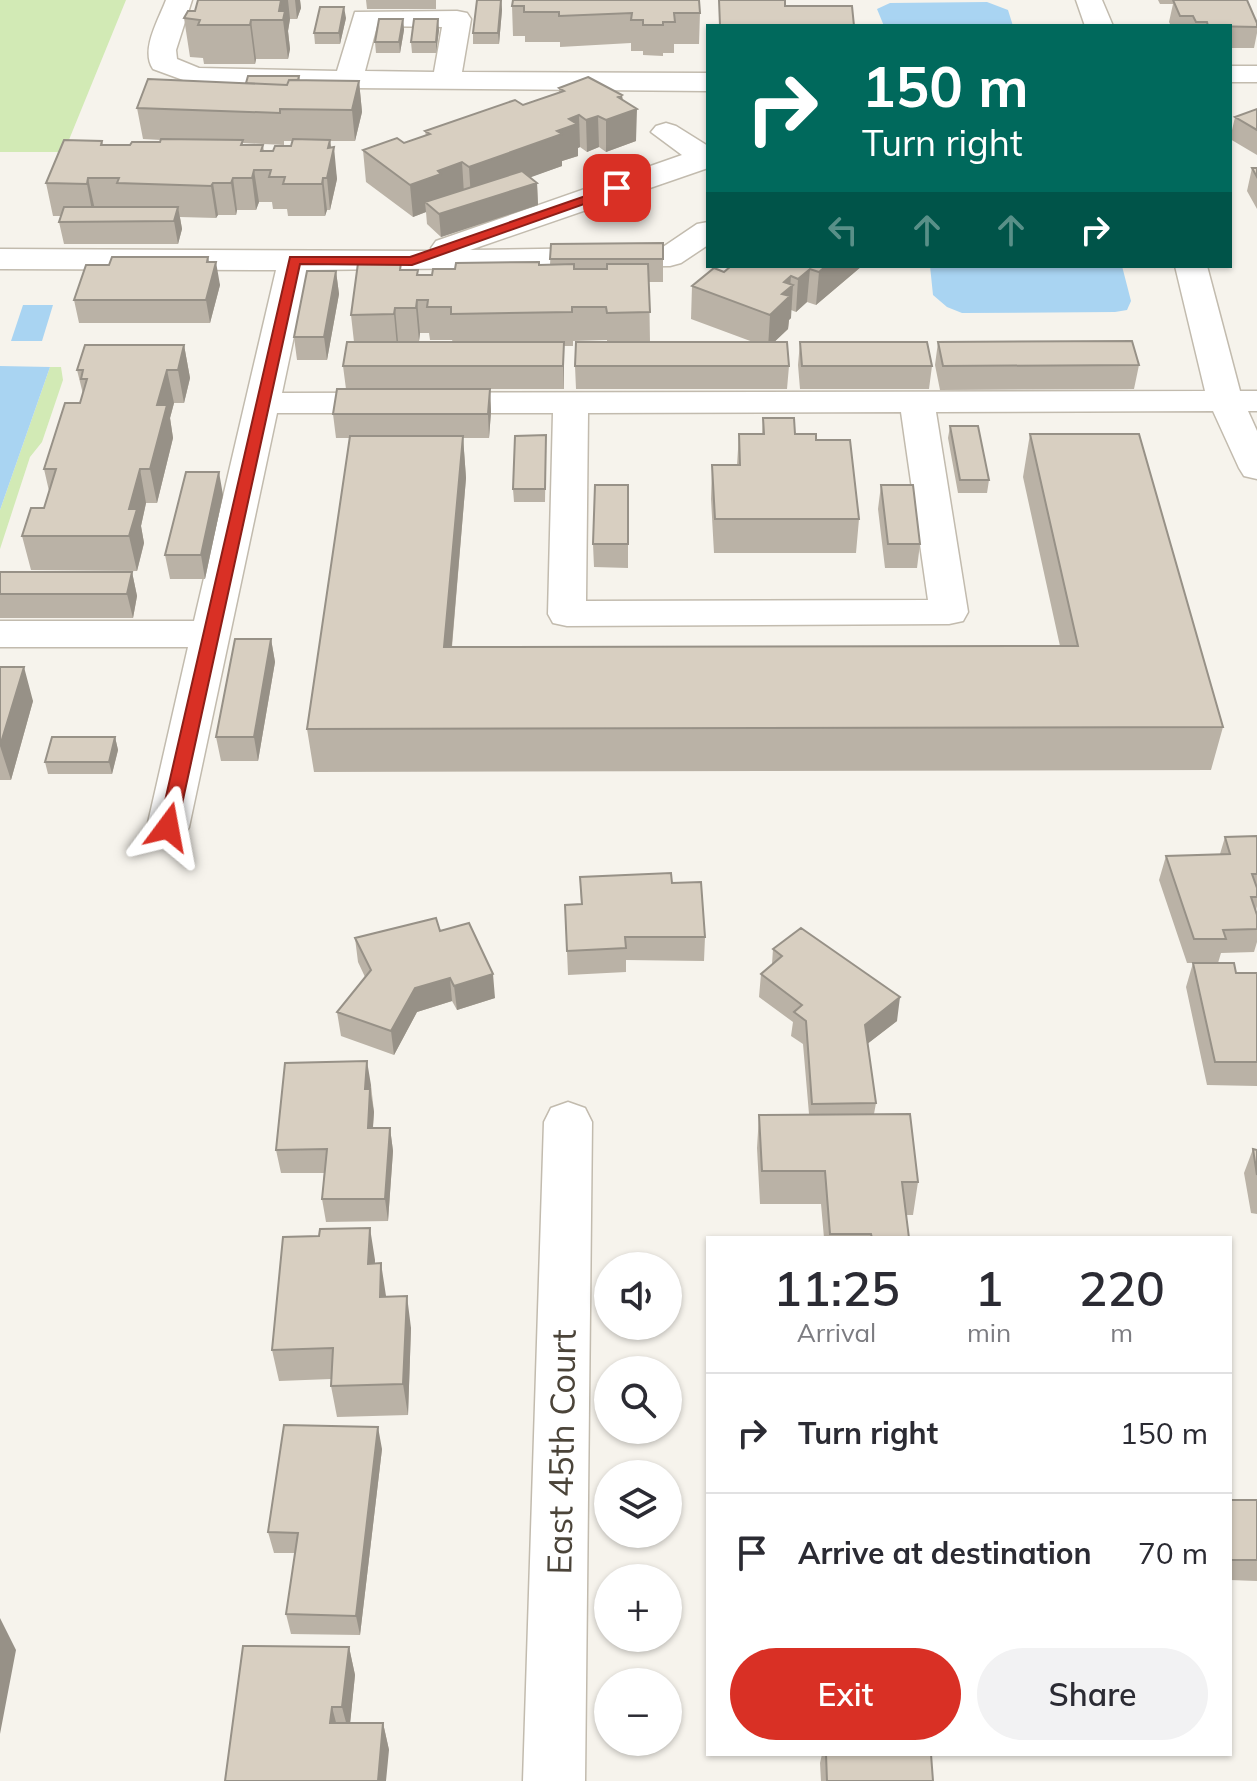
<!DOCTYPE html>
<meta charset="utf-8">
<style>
:root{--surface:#fff;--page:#f2f2f3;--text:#2b2b33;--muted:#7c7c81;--line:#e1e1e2;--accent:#d93025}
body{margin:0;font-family:Mulish,sans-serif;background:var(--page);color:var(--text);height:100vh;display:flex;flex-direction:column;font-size:30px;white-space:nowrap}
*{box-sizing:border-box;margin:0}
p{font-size:26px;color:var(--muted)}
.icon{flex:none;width:44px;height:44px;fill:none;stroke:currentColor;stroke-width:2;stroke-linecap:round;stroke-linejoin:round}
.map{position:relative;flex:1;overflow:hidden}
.sheet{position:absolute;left:706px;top:1236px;width:526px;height:520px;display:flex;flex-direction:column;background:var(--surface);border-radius:0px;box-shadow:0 2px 6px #0004}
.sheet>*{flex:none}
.hud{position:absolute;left:706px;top:24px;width:526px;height:244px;border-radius:0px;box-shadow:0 2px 6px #0004;background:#00695c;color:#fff;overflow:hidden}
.fabs{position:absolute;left:594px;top:1252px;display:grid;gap:16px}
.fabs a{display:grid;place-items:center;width:88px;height:88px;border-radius:50%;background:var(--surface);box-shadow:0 2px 6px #0004;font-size:40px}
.pin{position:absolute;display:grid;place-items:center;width:68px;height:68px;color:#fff;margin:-34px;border-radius:16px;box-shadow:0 4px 12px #0006}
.me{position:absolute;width:88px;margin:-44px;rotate:13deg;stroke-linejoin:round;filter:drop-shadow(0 0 6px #0008)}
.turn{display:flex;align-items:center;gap:28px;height:168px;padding:0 24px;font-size:36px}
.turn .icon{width:104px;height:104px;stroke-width:2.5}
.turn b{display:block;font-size:56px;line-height:68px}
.lanes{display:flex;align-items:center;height:76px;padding:0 24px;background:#0003;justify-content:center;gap:40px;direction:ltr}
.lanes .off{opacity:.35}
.eta{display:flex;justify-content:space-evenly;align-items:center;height:136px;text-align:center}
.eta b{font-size:48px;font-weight:600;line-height:56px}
.primary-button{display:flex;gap:16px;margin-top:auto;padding:16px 24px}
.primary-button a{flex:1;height:92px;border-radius:48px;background:var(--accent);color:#fff;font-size:32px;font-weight:600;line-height:92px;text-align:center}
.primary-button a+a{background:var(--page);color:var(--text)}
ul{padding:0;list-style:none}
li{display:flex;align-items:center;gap:24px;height:120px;padding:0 24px;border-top:2px solid var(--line)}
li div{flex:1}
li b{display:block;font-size:30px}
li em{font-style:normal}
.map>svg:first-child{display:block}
.green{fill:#d2eab5}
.water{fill:#a9d4f2}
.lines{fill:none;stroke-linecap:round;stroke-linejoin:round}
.minor-casing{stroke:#c2bbae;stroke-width:3}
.minor{fill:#fff;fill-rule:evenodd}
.wall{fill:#bab2a6;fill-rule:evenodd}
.shaded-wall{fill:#979187}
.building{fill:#d8cfc1;stroke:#979187;stroke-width:2}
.route{fill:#d93025;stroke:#8d1f18;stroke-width:2}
.labels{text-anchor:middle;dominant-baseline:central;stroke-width:6;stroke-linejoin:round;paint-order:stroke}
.near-street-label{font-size:34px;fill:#4b4439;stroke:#fff}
</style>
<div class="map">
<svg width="1257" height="1781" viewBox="0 0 1257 1781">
<rect width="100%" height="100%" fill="#f6f3ec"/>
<!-- green -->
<path class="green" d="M0 0H126L64 152H0Z
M50 367H61L63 380 42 442 30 457 0 549V510Z"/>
<!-- water -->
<path class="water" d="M987 2 1008 10 1013 26H884L877 9 890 3Z
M930 266H1122L1131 301 1127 310 1115 312 962 313 947 307 933 295Z
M23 305H53L42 341H11Z
M0 366 50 367 0 510Z"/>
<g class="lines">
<defs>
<path id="minor" d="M166 0H192L176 50 177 59 199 68 337 71 355 12 457 11 467 13 471 19 462 72 708 73V91L234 87 194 84 153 69C140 50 159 19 166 0ZM377 26 442 27 434 72 365 71Z
M1076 0H1102L1113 26H1085Z
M1230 66H1257V82H1230Z
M666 123 676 126 708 146V168L470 250 663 247 697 224 708 222V245L681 263 670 266 308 270 282 393 1205 391 1175 266H1207L1240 391H1257V411H1248L1257 431V479L1244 476 1239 468 1213 411 936 412 968 612 963 621 949 624 567 626 553 623 548 614 553 413H277L189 827 183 838 168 842 153 838 147 827 188 647H0V621H194L276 270 0 269V249L433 251 431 248 436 241 682 155 651 132 656 126ZM901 412 928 600 586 601 588 413Z
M568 1102 585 1108 592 1122 585 1781H523L544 1122 551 1108Z"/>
</defs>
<!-- minor casing -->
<use href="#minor" class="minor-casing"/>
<!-- minor -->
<use href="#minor" class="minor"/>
</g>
<!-- wall -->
<path class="wall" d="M198 0H300L301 8 297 19H290L288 31 290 49 288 59H256L255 64H204L203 58 190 57 184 18 195 11Z
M366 0H436V9H367Z
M501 0 502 10 499 44H473V33Z
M719 0 785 6 854 26H719Z
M1158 0H1247L1257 23V33L1254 48H1230V26H1171L1169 22 1173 4H1160Z
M512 6 700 13 699 44H674V53H663V56L643 55V51H631V43L560 47V42H525V36H513Z
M346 18 340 44H315L314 33Z
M403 19 404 30 400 53H376L375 42Z
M439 30 436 53H412L411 42Z
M299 76 300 80 359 81 362 112 355 141H330L337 179 330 210H327L325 216H288L287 209H273L272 202H259L256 210H237L236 215H218L216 218 180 217 182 229 178 244H64L59 222 61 216H53L46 183 102 141 103 145H130L160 142 161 140 143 139 137 108 246 83ZM284 141H292L291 146 273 151H264L263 145H243V143L284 145Z
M559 88 622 95 623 100 636 141 606 152 599 147 587 152 580 147 578 148V156L562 161V166L530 177 537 183 538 205 441 237 427 224 426 212 413 217 366 182 363 150 404 143 426 136 425 131 523 105 559 93Z
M1257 109V155L1230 139 1235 117Z
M1252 168H1257V209L1247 191Z
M663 243V282H649L650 342H753L691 319 692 286 724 272 862 266 816 305 807 302 796 312 791 310V318L789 320 788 329 774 342 789 366 787 389H576L575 366 607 342V340L573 341V346H564V389H346L343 366 354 342 351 315 401 263V270H418V275H432L455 269 550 265 551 244ZM420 333H429L430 340H452L453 342H398L419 341Z
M209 262 220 285 210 323H79L74 300 109 265Z
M336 271 339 294 327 360H297L294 337Z
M800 342 932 366 929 389H800L798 365Z
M938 342 1139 365 1134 389 940 390 935 365Z
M184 345 190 378 184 403H174L170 418 173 438 157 503H146L141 526 144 543 137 571 31 570 22 536 44 508 49 491 44 469 80 403 83 394 77 370Z
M490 389 491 412 489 438H463L466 478 452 647 1060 646 1023 477 1030 434 1223 727 1211 770 314 772 307 729 350 438H336L333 414Z
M763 418 795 434 816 440 859 519 856 553H714L711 499 712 465H737L739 434H762Z
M950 426 989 480 987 493H958L948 438Z
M546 435 545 502H514L513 489Z
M628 485V568L594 567 593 544Z
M881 485 920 544 917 568H885L878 509Z
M223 495 205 579H170L165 555Z
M0 572H132L137 596 133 618H0Z
M271 639 275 662 258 761H221L216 737Z
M0 667 33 701 11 780H0Z
M115 737 118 750 112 774H48L45 762Z
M1257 836V906L1256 911 1257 915V942L1254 952 1221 953 1218 963H1187L1159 880 1166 856 1220 854 1225 837Z
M580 877 672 883 705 937 704 961 626 960V972L568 975 565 905 581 904Z
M440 931 495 998 457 1010 452 1001 417 1012 394 1055 341 1036 337 1012 365 977 358 962 355 938Z
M773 949 897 1021 867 1044 876 1103 874 1114 918 1182 913 1215H906L909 1238H824L821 1204H760L757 1148 759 1115 809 1114 803 1044 791 1036 793 1022 759 997 761 974 772 964Z
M1193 963 1236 973H1257V1086L1207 1085 1186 987Z
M371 1085 374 1112 373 1128H390L393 1151 388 1221 326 1222 322 1199 324 1173H281L276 1150Z
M1253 1149 1257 1150V1214L1251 1213 1244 1173Z
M375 1260V1264L386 1297 411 1328 408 1415 337 1417 331 1386V1379L279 1381 272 1350Z
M382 1449 360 1635 291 1634 286 1614 295 1553H274L268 1532Z
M1230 1500H1257V1581L1230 1580Z
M349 1647 355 1675 350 1723H383L389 1750 225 1781Z
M822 1754H931L933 1781H821L820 1763Z"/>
<!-- shaded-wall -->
<path class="shaded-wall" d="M281 0H288L290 19 288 31 290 49 288 59 283 20 279 11Z
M295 0H300L301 8 297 19Z
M501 0 502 10 499 44 498 33Z
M344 7 346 18 340 44 339 33Z
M403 19 404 30 400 53 399 42Z
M438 19 439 30 436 53V42Z
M251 20 256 59 255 64 250 25Z
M359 81 362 112 355 141 352 110Z
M622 95 623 114 637 109 636 141 606 152V120L618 97Z
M579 115 580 147 578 148V156L562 161V166L471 199 469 167 569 119Z
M598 116 599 147 587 152 586 120Z
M330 140 332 156 334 147 337 179 330 210 327 178 328 148Z
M462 162 464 194 425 202 426 212 413 217 410 185 438 171Z
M254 170 259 202 256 210 252 178Z
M88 178 95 210 93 216 87 184Z
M233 178 237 210 236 215 231 183Z
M323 178 327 210 325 216 322 184Z
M213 183 218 215 216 218 211 186Z
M537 183 538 205 441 237 439 214Z
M178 207 182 229 178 244 174 221Z
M208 257 212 279 216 262 220 285 210 323 206 300Z
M826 266H862L816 305 819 272Z
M810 269 807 302 796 312 798 279Z
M336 271 339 294 327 360 324 337Z
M791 276 790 288 793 285 791 318 789 320 788 329 768 348 770 315 784 282Z
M417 300 420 333 419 341 416 308Z
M395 308 398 341 397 347 394 314Z
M564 342V389L563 366Z
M184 345 190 378 184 403 178 370Z
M167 370 174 403 170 418 173 438 157 503 150 469 157 405Z
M490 389 491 412 489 438 488 414Z
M463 436 466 478 448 690 444 647Z
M140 469 146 503 141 526 144 543 137 571 129 536V509Z
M219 472 223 495 205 579 201 555Z
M132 572 137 596 133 618 127 594Z
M271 639 275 662 258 761 254 737Z
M24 667 33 701 11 780 0 746Z
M115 737 118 750 112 774 109 762Z
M493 974 495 998 457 1010 454 986Z
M450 978 452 1001 417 1012 394 1055 391 1031 415 988Z
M900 997 897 1021 862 1048 865 1025Z
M367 1061 371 1085 368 1113 365 1089Z
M370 1089 374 1112 371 1151 368 1128Z
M390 1128 393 1151 388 1221 385 1199Z
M370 1228 375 1260 373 1296 368 1264Z
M381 1263 386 1296 385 1329 380 1297Z
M407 1296 411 1328 408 1415 403 1384Z
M378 1427 382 1449 360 1635 356 1616Z
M0 1618 16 1650 0 1734Z
M349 1647 355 1675 349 1734 342 1707Z
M332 1707 339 1734 330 1723Z
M383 1723 389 1750 386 1781H378Z"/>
<!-- building -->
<path class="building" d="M198 0H281L279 11H285L283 20H251L250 25H198L200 20 184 18 188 11H195Z
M477 0H501L498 33H473Z
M513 0H699L700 13H674L675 22H663V25H643V20H631L632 13 559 16V12H524V6H512Z
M719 0H785V6H852L854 26 720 25Z
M1173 0H1247L1257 23V27L1208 26 1207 22H1196L1193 16H1180Z
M320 7H344L339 33H314Z
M379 19H403L399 42H375Z
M414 19H438L436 42H411Z
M248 76H299L298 80H289L287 85 246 83Z
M588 77 622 95 618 97 637 109 606 120 598 116 586 120 579 115 569 119 577 124 557 131 562 134 469 167 462 162 438 171 441 174 410 185 363 150 397 138 404 143 430 134 425 131 515 100 523 105 564 91 559 88Z
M148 79 287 85 289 80 359 81 352 110 280 109V113L137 108Z
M1257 109V130L1235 117Z
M161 139 243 140 241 145H263L261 151H273L275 146H291L293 139 330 140 328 148 334 147 327 178H323L322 184H283L285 177H269L271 170H254L252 178H233L231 183H213L211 186 117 183 119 178H88L87 184 46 183 64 140 102 141 101 145H130L132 142H160Z
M1252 168H1257V177Z
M522 171 537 183 439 214 425 202Z
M64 207H178L174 221 59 222Z
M663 243V259H550L551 244Z
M112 257H208L207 262H216L206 300H74L86 265H109Z
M539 262V265L574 264V269H607V264H648L650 312 607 313 606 307H572V312L451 314V307H427L428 300H417L416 308H395L394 314 351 315 358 263H401L400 270H418L417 275H432L433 269H455L456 263Z
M731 266H826L819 272 810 269 798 279 791 276 784 282 793 285 782 294 790 296 770 315 692 286 714 268 724 272Z
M307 271H336L324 337H294Z
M1132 341 1139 365 943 366 938 342Z
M347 342H564L563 366H343Z
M576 342H787L789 366H575Z
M800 342H927L932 366H802Z
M85 345H184L178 370H167L157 405H167L150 469H140L129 509H137L129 536H22L31 508H44L56 469H44L65 403H80L87 379H81L83 370H77Z
M337 389H490L488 414H333Z
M763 418H794L795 434H816V440H850L859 519H715L712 465H740L739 434H764Z
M950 426H978L989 480H960Z
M1030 434H1139L1223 727 307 729 350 436H463L444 647 1078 646Z
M546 435 545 489H513L515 436Z
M186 472H219L201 555H165Z
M595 485H628V544H593Z
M881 485H913L920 544H888Z
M0 572H132L127 594H0Z
M235 639H271L254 737H216Z
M0 667H24L0 746Z
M52 737H115L109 762H45Z
M1257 836V874H1252L1257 888V897H1251L1257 915V929L1223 930 1226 939H1194L1166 856 1230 854 1225 837Z
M671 873 672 883 701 882 705 937H625L626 948 567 951 565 905 582 904 580 877Z
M436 918 440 931 469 923 493 974 454 986 450 978 415 988 391 1031 337 1012 371 970 355 938Z
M801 928 900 997 865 1025 876 1103 812 1104 806 1021 794 1012 802 1005 761 974 782 956 773 949Z
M1193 963H1234L1236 973H1257V1062H1215Z
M367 1061 365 1089H370L368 1128H390L385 1199H322L327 1149 276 1150 285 1063Z
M910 1114 918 1182H902L909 1238H872L871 1234H830L825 1171H762L759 1115Z
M1253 1149 1257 1150V1175Z
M370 1228 368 1264 381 1263 380 1297 407 1296 403 1384 331 1386 333 1348 272 1350 283 1237 319 1236 320 1229Z
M284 1425 378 1427 356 1616 286 1614 298 1533 268 1532Z
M1230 1500H1257V1560H1230Z
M243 1646 349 1647 342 1707H332L330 1723H383L378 1781H225Z
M826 1754H931L933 1781H827Z"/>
<!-- route -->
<path class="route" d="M617 185 623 188 621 191 412 265 300 264 177 827 174 831H162L159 827 290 257H410Z"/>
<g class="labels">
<!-- near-street labels -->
<g class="near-street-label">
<text transform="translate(561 1452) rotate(-89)">East 45th Court</text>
</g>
</g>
</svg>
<div class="fabs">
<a><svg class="icon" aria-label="sound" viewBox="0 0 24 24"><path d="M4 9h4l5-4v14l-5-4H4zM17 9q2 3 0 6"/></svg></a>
<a><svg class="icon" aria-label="search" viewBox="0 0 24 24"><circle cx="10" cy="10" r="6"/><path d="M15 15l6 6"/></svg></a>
<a><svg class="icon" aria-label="layers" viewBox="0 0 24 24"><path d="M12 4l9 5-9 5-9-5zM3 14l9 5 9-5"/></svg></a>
<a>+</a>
<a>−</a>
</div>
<div class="pin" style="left:617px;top:188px;background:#d93025"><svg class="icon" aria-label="arrive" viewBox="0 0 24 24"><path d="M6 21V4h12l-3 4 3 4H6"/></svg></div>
<svg class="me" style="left:168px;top:827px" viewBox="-20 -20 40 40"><path d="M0-17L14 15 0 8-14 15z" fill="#d93025" stroke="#fff" stroke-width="4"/></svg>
<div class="hud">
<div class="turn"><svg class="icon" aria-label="right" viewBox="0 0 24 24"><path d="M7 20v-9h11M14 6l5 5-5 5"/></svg><div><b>150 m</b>Turn right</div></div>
<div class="lanes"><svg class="icon off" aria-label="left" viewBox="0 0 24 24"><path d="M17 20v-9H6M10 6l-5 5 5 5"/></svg><svg class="icon off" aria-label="ahead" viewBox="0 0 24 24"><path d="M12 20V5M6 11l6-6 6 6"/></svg><svg class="icon off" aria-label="ahead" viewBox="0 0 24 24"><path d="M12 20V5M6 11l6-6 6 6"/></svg><svg class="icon" aria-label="right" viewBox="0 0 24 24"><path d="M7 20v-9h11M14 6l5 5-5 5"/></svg></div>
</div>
<section class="sheet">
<div class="eta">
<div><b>11:25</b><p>Arrival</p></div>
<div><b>1</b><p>min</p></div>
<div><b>220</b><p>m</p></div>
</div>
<ul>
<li><svg class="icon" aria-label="right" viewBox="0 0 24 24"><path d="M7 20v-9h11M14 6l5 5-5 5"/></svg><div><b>Turn right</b></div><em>150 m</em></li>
<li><svg class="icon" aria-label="arrive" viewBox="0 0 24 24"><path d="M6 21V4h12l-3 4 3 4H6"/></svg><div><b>Arrive at destination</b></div><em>70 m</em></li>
</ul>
<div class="primary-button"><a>Exit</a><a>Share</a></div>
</section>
</div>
